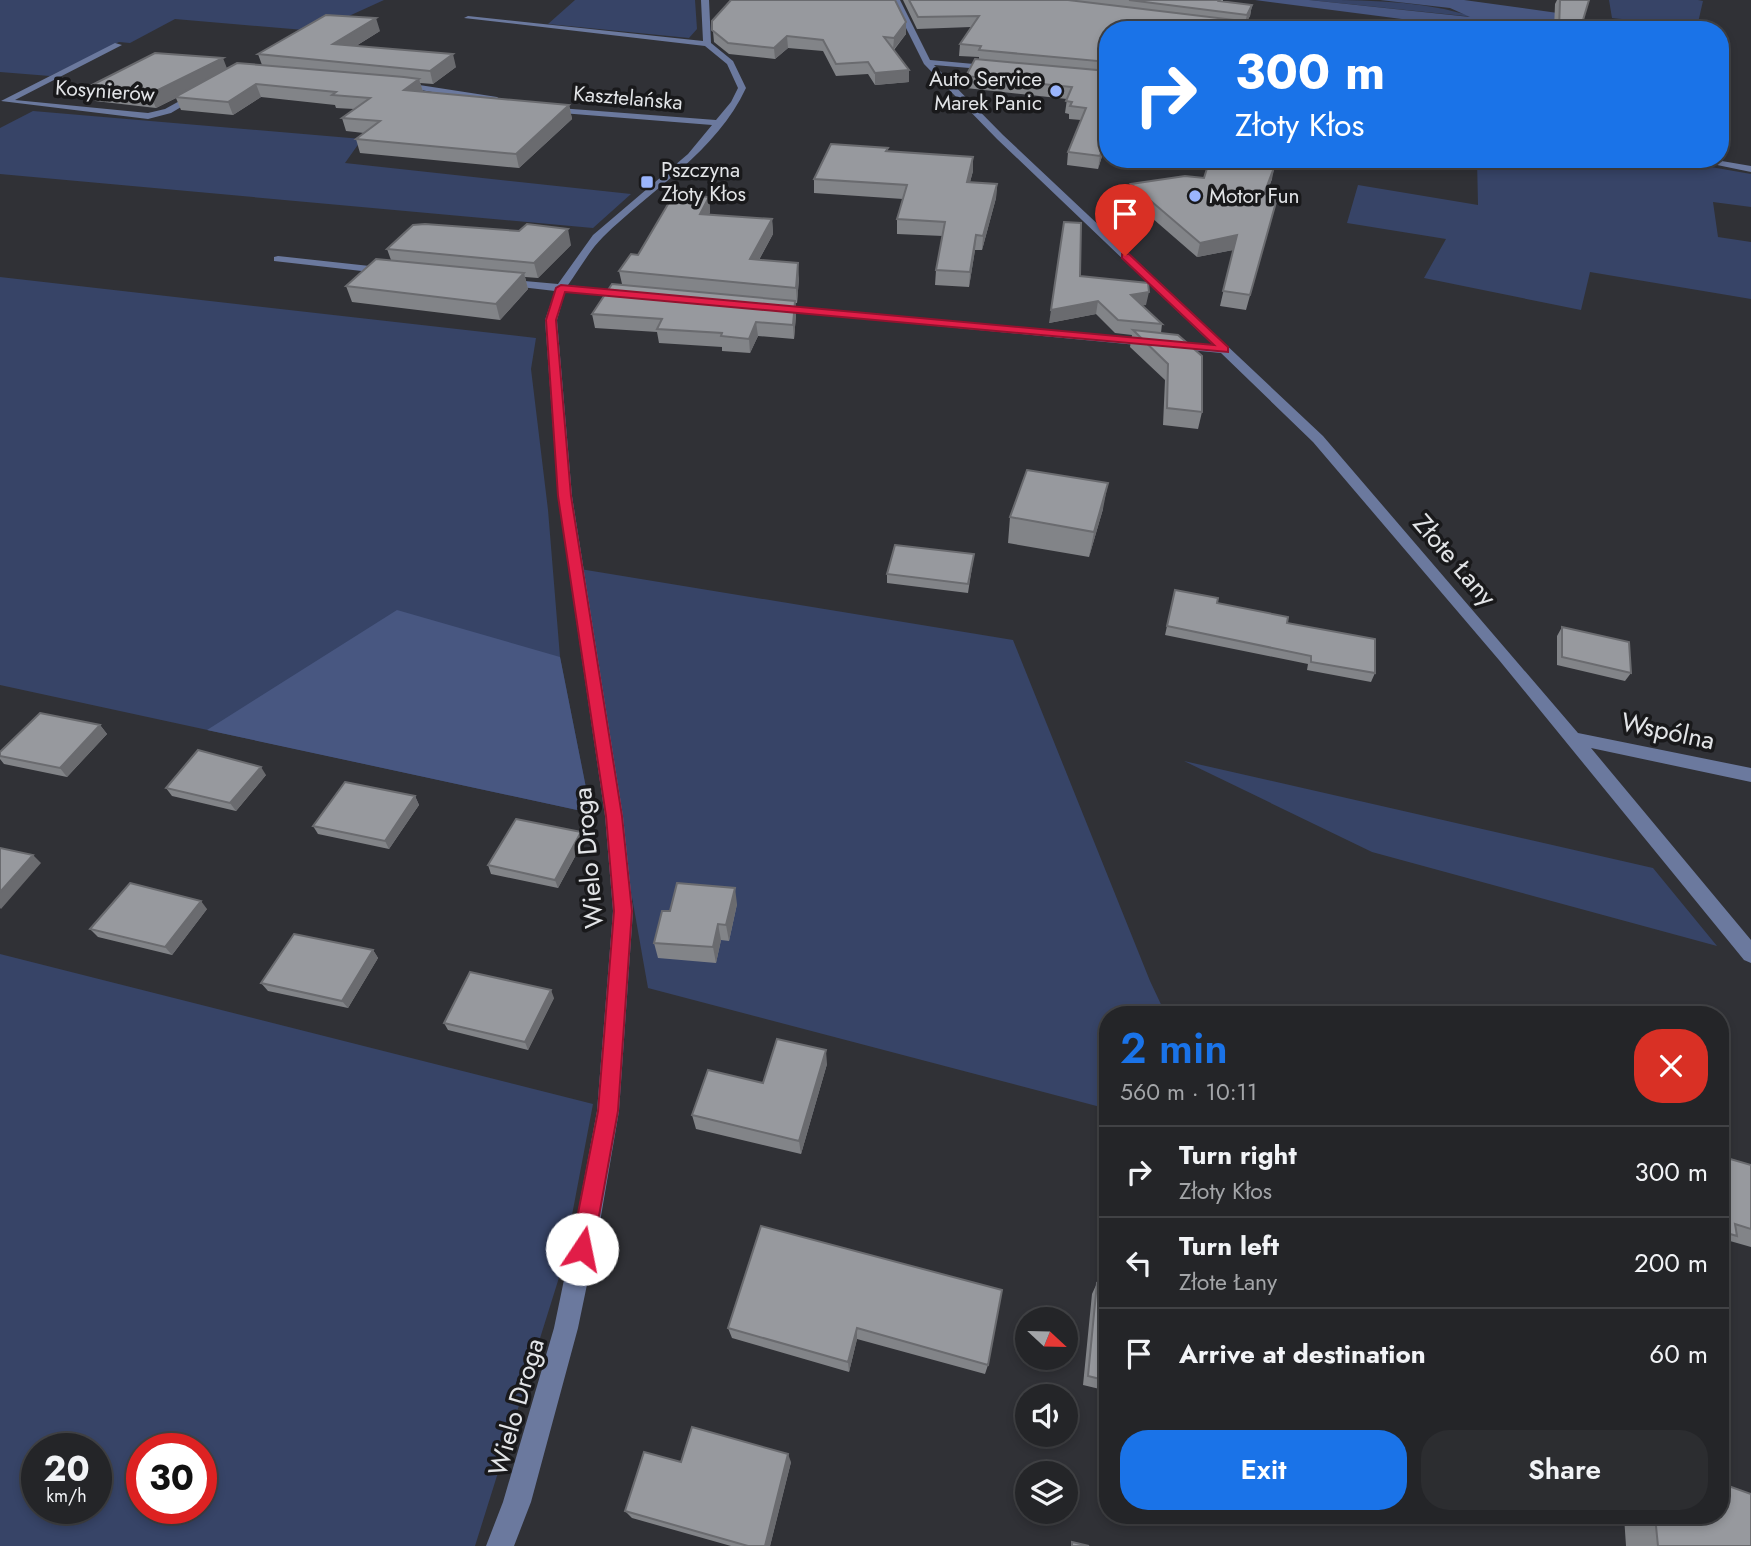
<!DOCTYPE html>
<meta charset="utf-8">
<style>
:root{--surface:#242528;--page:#2c2d30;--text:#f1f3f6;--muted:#a3a5a8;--line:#414245;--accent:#1a73e8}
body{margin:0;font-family:Jost,sans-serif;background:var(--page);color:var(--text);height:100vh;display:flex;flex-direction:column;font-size:26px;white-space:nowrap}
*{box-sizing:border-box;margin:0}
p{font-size:23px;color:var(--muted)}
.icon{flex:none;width:38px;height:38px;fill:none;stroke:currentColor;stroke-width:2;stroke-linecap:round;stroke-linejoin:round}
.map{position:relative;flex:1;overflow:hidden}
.side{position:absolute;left:1099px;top:1006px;width:630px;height:518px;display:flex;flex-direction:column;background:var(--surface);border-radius:28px;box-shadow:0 4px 10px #0003,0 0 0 2px var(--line)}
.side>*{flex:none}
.banner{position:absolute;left:1099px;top:21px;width:630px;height:147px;border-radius:28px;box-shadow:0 4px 10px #0003,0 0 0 2px var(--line);background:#1a73e8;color:#fff;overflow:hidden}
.needle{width:46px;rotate:112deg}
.tools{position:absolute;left:1015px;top:1307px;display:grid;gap:14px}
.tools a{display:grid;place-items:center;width:63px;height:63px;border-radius:50%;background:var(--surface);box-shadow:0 4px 10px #0003,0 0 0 2px var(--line);font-size:35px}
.speed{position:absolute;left:21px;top:1433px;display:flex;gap:14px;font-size:35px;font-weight:700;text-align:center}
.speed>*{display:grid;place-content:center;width:91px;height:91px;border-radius:50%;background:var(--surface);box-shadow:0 4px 10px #0003,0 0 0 2px var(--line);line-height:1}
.speed small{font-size:18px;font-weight:400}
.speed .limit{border:10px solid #d22;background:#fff;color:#111}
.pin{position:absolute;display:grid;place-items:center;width:60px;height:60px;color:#fff;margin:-72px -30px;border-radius:50% 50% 50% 0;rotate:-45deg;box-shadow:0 0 7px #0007}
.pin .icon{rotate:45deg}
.me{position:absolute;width:77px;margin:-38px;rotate:11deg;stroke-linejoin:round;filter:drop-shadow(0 0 5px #0008)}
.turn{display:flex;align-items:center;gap:24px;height:147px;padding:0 21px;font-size:32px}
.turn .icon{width:91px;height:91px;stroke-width:2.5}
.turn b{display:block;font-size:49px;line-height:60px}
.round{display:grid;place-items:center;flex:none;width:74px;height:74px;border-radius:28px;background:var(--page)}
.summary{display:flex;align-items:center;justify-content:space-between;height:119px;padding:0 21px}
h1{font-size:42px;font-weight:600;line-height:52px;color:var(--accent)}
.action{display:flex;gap:14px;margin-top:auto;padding:14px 21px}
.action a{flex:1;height:80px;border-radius:28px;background:var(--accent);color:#fff;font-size:28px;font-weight:600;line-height:80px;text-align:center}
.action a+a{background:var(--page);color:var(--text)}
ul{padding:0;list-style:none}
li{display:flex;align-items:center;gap:21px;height:91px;padding:0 21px;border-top:2px solid var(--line)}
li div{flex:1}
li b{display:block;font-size:26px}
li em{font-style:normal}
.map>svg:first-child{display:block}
.green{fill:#374467;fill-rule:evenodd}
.forest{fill:#485781}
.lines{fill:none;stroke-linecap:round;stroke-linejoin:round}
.minor{fill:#6b799e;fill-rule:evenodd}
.wall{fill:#828488}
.shaded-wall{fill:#6a6b6f}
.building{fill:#97999e;stroke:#6a6b6f;stroke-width:2}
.route{fill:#e11d48;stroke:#92132f;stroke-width:2}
.poi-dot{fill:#9ab5fd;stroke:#19191b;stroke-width:2.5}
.labels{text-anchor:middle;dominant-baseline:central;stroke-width:7;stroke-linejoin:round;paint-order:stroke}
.far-poi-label{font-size:21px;fill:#e2e4e7;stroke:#19191b;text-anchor:start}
.far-street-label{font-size:21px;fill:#e2e4e7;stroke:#19191b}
.street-label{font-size:26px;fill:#e2e4e7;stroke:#19191b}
</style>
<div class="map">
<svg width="1751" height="1546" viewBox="0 0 1751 1546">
<rect width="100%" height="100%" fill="#303136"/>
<!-- green -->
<path class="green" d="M0 0H384L316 31 175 19 130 43 119 42 50 76 0 72Z
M575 0H695L697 29 689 38 548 24Z
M1309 0C1364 0 1422 0 1474 17Z
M1609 0H1698L1703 1 1697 27 1612 18Z
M33 111 362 139 345 163 631 194 593 228 0 174V128Z
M1477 159H1665L1751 174V207L1713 202 1718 237 1751 242V299L1590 272 1581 310 1424 278 1446 239 1347 223 1358 185 1478 205Z
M0 277 536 338 531 369 548 510 560 657 591 813 0 685Z
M574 568 1013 640 1150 981 1166 1015H1108V1109L648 988Z
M1184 761 1653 868 1717 946 1372 852Z
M0 954 593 1104 562 1268 475 1546H0ZM37 1449H96V1508H37ZM142 1449H201V1508H142Z"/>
<!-- forest -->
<path class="forest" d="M1255 0H1309L1470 17 1450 8 1380 0H1464L1572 15 1569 30H1487Z
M397 610 560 657 591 813 207 730Z"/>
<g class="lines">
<!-- minor -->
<path class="minor" d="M701 0H709L711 43 733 61 746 88C717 151 652 189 603 237 589 251 579 270 568 285L629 292 633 293V297L565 292 557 320 572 496 623 816 633 911 619 1111 600 1222 578 1328 531 1502 514 1546H486L503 1502 554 1328 576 1222 597 1111 613 911 605 816 558 496 545 320 555 291 503 285 498 282 503 279 558 284 593 235 688 154 712 125 549 112 546 107 716 120 731 102 738 88 727 64 705 46 464 18 468 16 703 41Z
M892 0H900L930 60 996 66 993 70 934 65 1003 135 1323 436 1578 733 1751 768V782L1591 748 1751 940V963L1744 960 1499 660 1313 442 1221 353 768 310 766 308 772 305 1213 345 997 139 924 64Z
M1216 24 1250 28 1254 30 1219 28Z
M115 43 122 45 15 100 148 113 165 109 196 92 203 94 171 113 148 119 1 101Z
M400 82 497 97 501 100 497 103 397 86Z
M1688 159H1710L1751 166V172Z
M278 256 388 268 393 271 388 274 274 261V257Z"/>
</g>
<!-- wall -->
<path class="wall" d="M903 0H1223V1L1252 5 1250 16 1244 26H1242V30H1108V137L1098 169 1067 165 1068 152 1081 120 1069 119V114L1065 113 1067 99 966 88V76L979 60V57L959 56 960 44 971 27 917 29Z
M1557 0H1589L1580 30H1554L1555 4Z
M712 21 906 22V34L894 50 909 70V82L875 85 868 74 836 76 823 51 788 48 775 59 729 54 714 42Z
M380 31 356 46 456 67 433 84 420 83 423 92 569 105 572 119 519 168 360 153 356 139 364 133 346 131 342 118 354 109 336 108 335 105 261 97 233 115 181 110 176 98 156 108 95 101 88 87 227 69 262 65 258 54Z
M888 152 973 157V171L970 182 997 184 996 198 982 250H975L969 287 935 285 936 270 943 236 897 234V219L903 199 814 193V179Z
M1204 178 1272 179 1266 194 1278 195 1246 310 1220 306 1233 250 1197 257 1129 198 1131 184Z
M709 197 710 212 709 215 772 219 773 234 759 260 799 278 797 303H795L796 315 794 339 758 336 750 353 722 351V347L659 343 657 332 595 328 592 314 622 284 619 271Z
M571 245 538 278 525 277 528 289 500 320 352 302 346 286 391 260 387 249Z
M1080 276 1146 305H1142L1162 324 1161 333 1202 412 1198 429 1163 425 1165 380 1130 347 1132 335 1115 333 1096 314 1049 323Z
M1103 509 1089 557 1008 543 1010 517Z
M974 554 968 593 887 583V574Z
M1175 590 1217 603 1375 673 1371 682 1307 670 1308 664 1165 635Z
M1562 627 1631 673 1625 681 1557 665V636Z
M100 725 107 734 67 777 4 764 0 759V752Z
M266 775 236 811 172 796 166 788Z
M415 796 419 805 389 849 318 834 313 826Z
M581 832 584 840 558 888 491 874 488 865Z
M737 904 729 941 721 940 716 963 658 958 654 943 670 911Z
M207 909 172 955 98 937 90 929Z
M373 950 378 958 348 1008 268 991 261 983Z
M554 998 528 1050 448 1030 444 1023Z
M827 1064 801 1154 696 1129 692 1115 763 1083Z
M1720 1156 1751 1229V1247L1730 1241 1720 1246Z
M761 1226 988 1365 985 1374 857 1339 849 1372 732 1338 728 1328Z
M1097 1283 1108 1286V1391L1083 1385 1092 1294Z
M791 1462 770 1546H731L632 1518 625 1511Z
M1624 1516H1720L1751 1546H1626Z"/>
<!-- shaded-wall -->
<path class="shaded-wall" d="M1252 5 1250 16 1244 26 1247 15Z
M376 18 380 31 338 57 333 44Z
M906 22V34L893 50 894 38Z
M787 36 788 48 775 59 774 48Z
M453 54 456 67 433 84 430 71Z
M223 58 228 71 175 97 176 98 156 108 150 94Z
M909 70V82L875 85V73Z
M419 79 423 92 404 90Z
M256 84 261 97 233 115 228 102Z
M569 105 572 119 519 168 516 154Z
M1108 130V137L1098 169 1100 156Z
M973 157V171L966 196 967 182Z
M1275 165 1272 179 1261 208 1264 194Z
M997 184 996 198 982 250 983 236Z
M709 197 710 212 702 229 700 214Z
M772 219 773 234 751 274 750 259Z
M568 229 571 245 538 278 534 263Z
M976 235 975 250 969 287 970 272Z
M1237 235 1233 250 1197 257 1200 243Z
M798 263 799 278 797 303 796 288Z
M524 273 528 289 500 320 496 304Z
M1149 292 1146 305 1129 308 1131 295Z
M795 301 796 315 794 339 793 325Z
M1098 301 1096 314 1049 323 1051 310Z
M756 322 758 336 750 353 749 339Z
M1108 483 1103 509 1089 557 1094 532Z
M100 725 107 734 67 777 60 768Z
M261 767 266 775 236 811 230 803Z
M415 796 419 805 389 849 385 841Z
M581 832 584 840 558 888 555 880Z
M33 855 41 863 1 909 0 908V892Z
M735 888 737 904 729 941 726 925Z
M201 901 207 909 172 955 165 947Z
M718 924 721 940 716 963 713 947Z
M373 950 378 958 348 1008 342 1001Z
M551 990 554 998 528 1050 525 1042Z
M826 1050 827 1064 801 1154 799 1141Z
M857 1328V1339L849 1372 848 1362Z
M788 1454 791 1462 770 1546H765Z"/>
<!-- building -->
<path class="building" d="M731 0H895L906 22 894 38 884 37 909 70 875 73 868 62 836 64 823 40 787 36 774 48 728 43 712 30V21Z
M909 0H1068L1243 21 1239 30H1210L1176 26 1177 30H1108V62L979 50 981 46 960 44 979 16 918 17Z
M1129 0H1220L1219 1 1252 5 1247 15Z
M1560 0H1589L1580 30H1559Z
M326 15 376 18 333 44 453 54 430 71 258 54Z
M1402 25 1434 29 1400 30Z
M155 53 223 58 150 94 88 87Z
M975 59 1108 71V130L1100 156 1068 152 1086 108 1070 106 1072 102 1066 101 1072 87 966 76Z
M237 63 404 77 419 79 404 90 569 105 516 154 356 139 380 121 342 118 370 98 332 95 336 92 256 84 228 102 175 97Z
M831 144 888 148 886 151 973 157 967 182 997 184 983 236 976 235 970 272 936 270 945 222 897 219 907 185 814 179Z
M1210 159H1241L1275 165 1264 194 1278 195 1250 295 1223 291 1237 235 1200 243 1131 184 1185 176 1204 178Z
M674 194 709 197 700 214 772 219 750 259 798 263 796 288 619 271 631 254 638 255Z
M1064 222 1081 223 1080 276 1148 283 1149 292 1131 295 1162 324 1118 320 1098 301 1051 310Z
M425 224 519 231 527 224 568 229 534 263 387 249 413 225Z
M376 259 524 273 496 304 346 286Z
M612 284 795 301 793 325 756 322 749 339 721 336 722 333 657 329 662 319 592 314Z
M1133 330 1178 335 1202 356V412L1167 408 1168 364Z
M1027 470 1108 483 1094 532 1010 517Z
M895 545 974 554 968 584 887 574Z
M1175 590 1218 598 1217 603 1288 617 1287 623 1375 639V673L1311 662V656L1167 626Z
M1562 627 1629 642 1631 673 1562 657Z
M40 713 100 725 60 768 0 756V752Z
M198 750 261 767 230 803 166 788Z
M345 782 415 796 385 841 313 826Z
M516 819 581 832 555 880 488 865Z
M0 848 33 855 0 892Z
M130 883 201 901 165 947 90 929Z
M677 883 735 888 726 925 718 924 713 947 654 943 662 911H670Z
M294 934 373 950 342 1001 261 983Z
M470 972 551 990 525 1042 444 1023Z
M777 1039 826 1050 799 1141 692 1115 708 1070 763 1083Z
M1720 1156 1751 1165V1229L1735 1224 1737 1236 1720 1231Z
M761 1226 1002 1290 988 1365 857 1328 848 1362 728 1328Z
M1097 1283 1108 1286V1381L1088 1376Z
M692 1427 788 1454 765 1546H748L625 1511 644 1452 681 1462Z
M1720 1483 1751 1494V1546H1658L1655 1516H1720Z
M1072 1542 1089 1546H1072Z"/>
<!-- route -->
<path class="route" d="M1122 254H1129L1228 347V352L565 292 556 320 571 496 622 816 632 911 618 1111 593 1249 590 1256 582 1260 575 1256 571 1249 598 1111 614 911 606 816 558 496 546 320 556 288 561 285 1214 345 1122 258Z"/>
<!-- markers -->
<g class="poi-dot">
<circle cx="1056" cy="91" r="7"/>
<rect x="640" y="175" width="14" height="14" rx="3.5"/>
<circle cx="1195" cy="196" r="7"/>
</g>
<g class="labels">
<!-- far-poi labels -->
<g class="far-poi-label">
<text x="1042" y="79" text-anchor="end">Auto Service<tspan x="1042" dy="24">Marek Panic</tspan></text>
<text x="661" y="170">Pszczyna<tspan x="661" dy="24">Złoty Kłos</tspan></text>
<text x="1209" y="196">Motor Fun</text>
</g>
<!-- far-street labels -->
<g class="far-street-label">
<text transform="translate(105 91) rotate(4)">Kosynierów</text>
<text transform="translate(628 98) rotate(5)">Kasztelańska</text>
</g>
<!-- street labels -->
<g class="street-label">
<text transform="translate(1455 560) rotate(49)">Złote Łany</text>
<text transform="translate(1668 731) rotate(12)">Wspólna</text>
<text transform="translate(588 858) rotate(-95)">Wielo Droga</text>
<text transform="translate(516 1407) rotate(-74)">Wielo Droga</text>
</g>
</g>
</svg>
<div class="tools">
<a><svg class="needle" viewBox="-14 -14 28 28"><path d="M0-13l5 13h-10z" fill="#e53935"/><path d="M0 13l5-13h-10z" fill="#a3a5a8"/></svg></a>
<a><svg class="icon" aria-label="sound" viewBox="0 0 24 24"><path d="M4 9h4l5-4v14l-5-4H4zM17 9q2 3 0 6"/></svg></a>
<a><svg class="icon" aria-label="layers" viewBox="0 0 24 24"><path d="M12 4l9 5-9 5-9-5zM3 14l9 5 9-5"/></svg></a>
</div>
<div class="speed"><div>20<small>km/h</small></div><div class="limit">30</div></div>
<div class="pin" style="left:1125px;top:256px;background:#d93025"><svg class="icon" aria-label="arrive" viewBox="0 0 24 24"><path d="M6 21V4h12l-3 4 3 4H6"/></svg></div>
<svg class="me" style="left:582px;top:1249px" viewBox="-20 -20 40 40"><circle r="19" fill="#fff"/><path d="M0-13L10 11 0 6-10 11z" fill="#e11d48"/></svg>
<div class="banner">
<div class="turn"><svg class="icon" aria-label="right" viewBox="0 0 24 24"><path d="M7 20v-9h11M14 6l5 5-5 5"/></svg><div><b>300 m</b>Złoty Kłos</div></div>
</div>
<section class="side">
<div class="summary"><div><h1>2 min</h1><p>560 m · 10:11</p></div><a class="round" style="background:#d93025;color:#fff"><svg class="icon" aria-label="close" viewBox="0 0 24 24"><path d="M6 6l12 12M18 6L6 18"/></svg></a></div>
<ul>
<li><svg class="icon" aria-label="right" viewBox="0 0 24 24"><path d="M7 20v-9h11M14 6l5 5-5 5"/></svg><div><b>Turn right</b><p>Złoty Kłos</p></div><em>300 m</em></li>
<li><svg class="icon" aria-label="left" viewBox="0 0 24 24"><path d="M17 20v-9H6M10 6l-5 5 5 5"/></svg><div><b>Turn left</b><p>Złote Łany</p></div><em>200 m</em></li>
<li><svg class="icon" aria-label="arrive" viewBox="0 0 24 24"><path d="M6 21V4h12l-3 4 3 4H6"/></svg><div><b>Arrive at destination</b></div><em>60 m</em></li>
</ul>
<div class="action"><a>Exit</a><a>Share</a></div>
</section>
</div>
